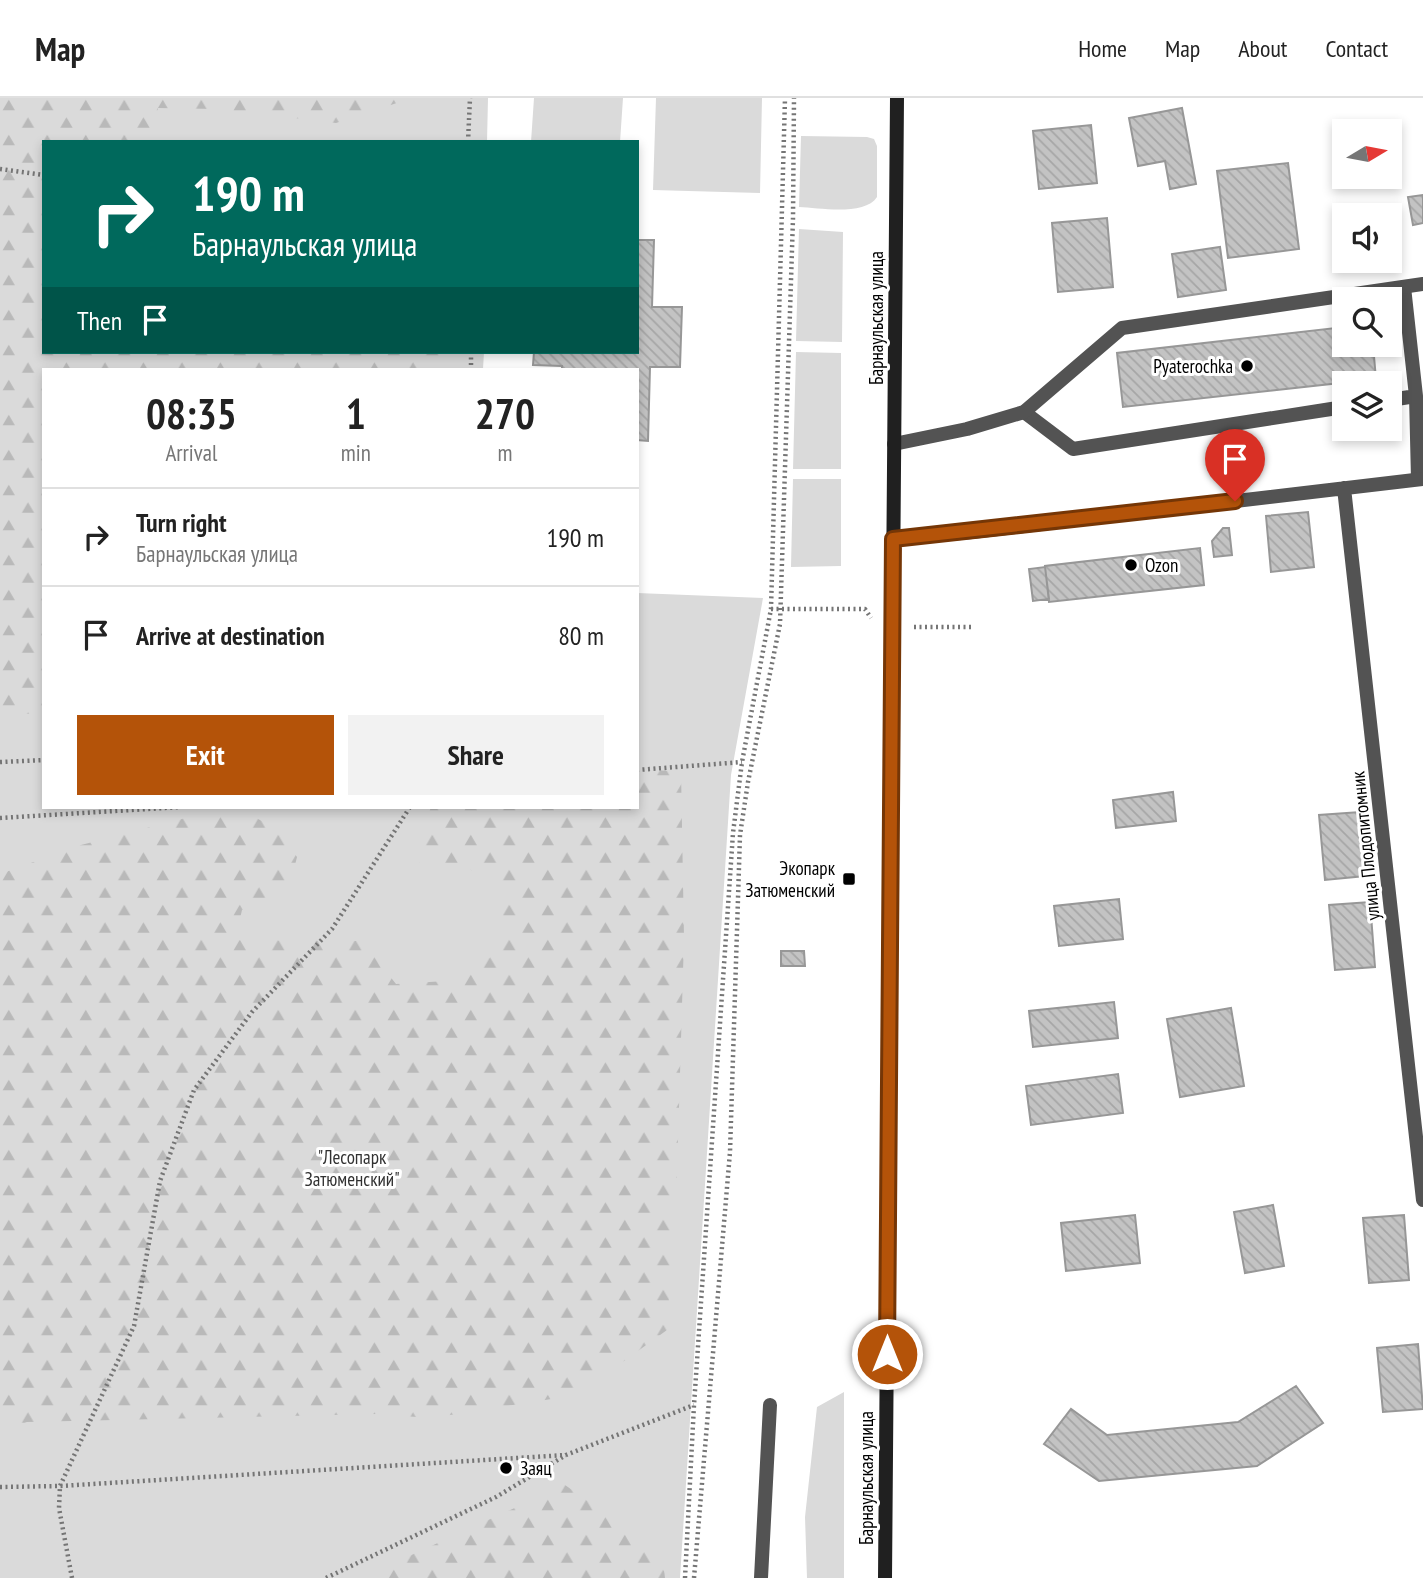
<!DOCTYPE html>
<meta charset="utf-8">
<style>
:root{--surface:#fff;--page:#f2f2f2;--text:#222;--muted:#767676;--line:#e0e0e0;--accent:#b45309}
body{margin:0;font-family:"PT Sans Narrow",sans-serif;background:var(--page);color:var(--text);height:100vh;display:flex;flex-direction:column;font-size:26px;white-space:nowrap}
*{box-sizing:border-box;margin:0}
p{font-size:23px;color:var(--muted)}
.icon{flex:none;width:38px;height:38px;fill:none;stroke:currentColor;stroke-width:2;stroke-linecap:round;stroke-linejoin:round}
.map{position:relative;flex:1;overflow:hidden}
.panel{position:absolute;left:42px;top:270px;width:597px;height:441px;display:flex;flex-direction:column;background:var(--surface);border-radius:0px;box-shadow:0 4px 10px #0003}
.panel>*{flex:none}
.top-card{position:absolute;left:42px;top:42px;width:597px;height:214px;border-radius:0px;box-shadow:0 4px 10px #0003;background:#00695c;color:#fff;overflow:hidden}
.needle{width:46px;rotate:80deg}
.tools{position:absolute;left:1332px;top:21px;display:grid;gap:14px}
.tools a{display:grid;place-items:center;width:70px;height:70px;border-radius:0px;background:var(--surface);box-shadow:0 4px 10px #0003;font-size:35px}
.pin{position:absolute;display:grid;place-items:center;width:60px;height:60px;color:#fff;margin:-72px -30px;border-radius:50% 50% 50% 0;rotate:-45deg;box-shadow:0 0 7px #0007}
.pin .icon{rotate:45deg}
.me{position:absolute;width:77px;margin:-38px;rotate:0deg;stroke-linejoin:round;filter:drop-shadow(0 0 5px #0008)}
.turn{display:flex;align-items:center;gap:24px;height:147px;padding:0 35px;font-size:32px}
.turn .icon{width:91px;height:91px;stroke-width:2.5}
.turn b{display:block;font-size:49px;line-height:60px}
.then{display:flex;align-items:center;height:66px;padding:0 35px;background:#0003;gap:14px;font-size:26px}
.eta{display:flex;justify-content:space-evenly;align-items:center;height:119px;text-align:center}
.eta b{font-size:42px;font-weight:700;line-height:49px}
.button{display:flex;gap:14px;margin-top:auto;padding:14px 35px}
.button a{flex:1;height:80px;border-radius:0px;background:var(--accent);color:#fff;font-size:28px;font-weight:700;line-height:80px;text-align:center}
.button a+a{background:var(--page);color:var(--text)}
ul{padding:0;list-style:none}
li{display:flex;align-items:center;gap:21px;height:98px;padding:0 35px;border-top:2px solid var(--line)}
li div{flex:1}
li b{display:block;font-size:26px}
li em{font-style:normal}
header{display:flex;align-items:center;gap:42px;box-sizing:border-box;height:98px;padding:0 35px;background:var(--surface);border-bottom:2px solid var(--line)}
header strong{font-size:33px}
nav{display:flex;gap:38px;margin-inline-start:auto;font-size:24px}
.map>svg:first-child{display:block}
.green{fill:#dadada}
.forest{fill:url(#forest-firs)}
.building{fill:url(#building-back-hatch);stroke:#979797;stroke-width:2}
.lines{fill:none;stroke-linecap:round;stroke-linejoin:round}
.path{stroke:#757575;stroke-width:4.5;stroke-dasharray:2 3.5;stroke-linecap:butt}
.lane{stroke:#535353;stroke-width:14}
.street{stroke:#535353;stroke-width:14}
.secondary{stroke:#202020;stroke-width:14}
.route-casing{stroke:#753606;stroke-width:18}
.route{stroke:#b45309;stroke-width:12}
.poi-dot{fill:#000;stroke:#fff;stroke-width:2.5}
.labels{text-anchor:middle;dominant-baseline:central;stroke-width:6;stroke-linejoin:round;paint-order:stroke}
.street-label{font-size:19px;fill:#000;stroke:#fff}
.poi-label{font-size:19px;fill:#000;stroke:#fff;text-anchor:end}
.park-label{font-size:19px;fill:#313131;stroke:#fff}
</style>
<header>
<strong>Map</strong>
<nav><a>Home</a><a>Map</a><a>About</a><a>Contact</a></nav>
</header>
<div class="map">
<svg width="1423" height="1480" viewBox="0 0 1423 1480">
<defs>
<pattern id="forest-firs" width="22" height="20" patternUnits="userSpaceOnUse" patternTransform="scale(1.75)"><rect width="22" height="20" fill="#dadada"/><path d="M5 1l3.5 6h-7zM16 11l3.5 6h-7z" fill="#b9b9b9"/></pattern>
<pattern id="building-back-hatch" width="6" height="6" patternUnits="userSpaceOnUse" patternTransform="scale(1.75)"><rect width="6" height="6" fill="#c3c3c3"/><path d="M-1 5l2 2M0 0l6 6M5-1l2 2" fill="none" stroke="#a6a6a6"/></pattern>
</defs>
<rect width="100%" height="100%" fill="#fff"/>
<!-- green -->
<path class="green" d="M0 0H488L487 44H44V254H484L483 271H44V709H637V495L763 500 731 677 680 1480H0Z
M534 0H623L620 44H531Z
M656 0H762L760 95 653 92Z
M801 38 867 39 874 41 877 48V99C865 118 820 110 799 109Z
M799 131 843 134 842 244 796 243Z
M796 254 841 255V371H793Z
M793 381H841V468L791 469Z
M844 1294V1480H807L805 1419 817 1309Z"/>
<!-- forest -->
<path class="forest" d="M0 0H412L336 25 217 11 158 10 150 44H44V254H445L437 271H44V618L0 612Z
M637 672 681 673 684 840 677 1077 667 1232 577 1297 431 1320 376 1316 27 1324 0 1334V776L81 747 205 715 250 717 276 730 297 759 290 787 242 812 235 842 362 843 396 886 446 883 494 857 505 828 495 787 471 772 419 771 422 735 431 709H637Z
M565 1387 662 1455 665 1480H361Z"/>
<!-- building -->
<path class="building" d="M1182 10 1196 86 1170 91 1165 63 1138 68 1129 20Z
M1091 27 1097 85 1039 91 1033 33Z
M1288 65 1299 151 1228 160 1217 73Z
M1423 97V125L1413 127 1408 99Z
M1107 120 1113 189 1058 194 1052 125Z
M637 142H654L652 209H682L680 269H650L648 343 637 342V271H562V268L533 267 534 254H637Z
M1220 149 1226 192 1178 199 1172 156Z
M1344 229V247H1373L1376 281 1123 309 1117 255Z
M1308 414 1314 469 1271 474 1266 418Z
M1223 430H1229L1232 457 1214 459 1212 443Z
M1200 450 1204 487 1049 504 1045 468Z
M1045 469 1049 501 1033 503 1029 471Z
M1173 694 1176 723 1116 730 1113 702Z
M1360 714 1365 778 1325 782 1319 717Z
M1119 801 1123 841 1059 848 1054 808Z
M1370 804 1375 869 1335 872 1329 807Z
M781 853H804L805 868H781Z
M1114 904 1118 940 1033 949 1029 913Z
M1231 910 1244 988 1180 999 1167 921Z
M1118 976 1123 1015 1031 1027 1026 988Z
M1273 1107 1284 1168 1245 1175 1234 1114Z
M1135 1117 1140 1165 1066 1173 1061 1125Z
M1404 1117 1409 1182 1369 1185 1363 1120Z
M1418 1246 1423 1311 1383 1314 1377 1250Z
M1296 1288 1323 1325 1257 1368 1099 1383 1044 1346 1071 1311 1107 1337 1238 1324Z"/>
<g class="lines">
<!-- path -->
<path class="path" d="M468 44 470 0
M0 71 44 77
M471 254V271
M771 511H865L871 520
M914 529H971
M0 664 44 662
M637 672 742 664
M0 720 181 709
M0 1389 60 1388 566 1357
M72 1480 59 1410 60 1388 134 1228 160 1083 194 992 252 914 332 831 410 709
M326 1480 496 1399 566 1357 694 1307
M685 1480 694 1307 733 735 742 664 771 511 785 0
M694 1480 730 1054 740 737 748 684 780 526 793 120 794 0"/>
<!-- lane -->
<path class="lane" d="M1404 189 1416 298 1418 381
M1390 302 1416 298
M1024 314 1073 351 1344 309
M761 1480 770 1307"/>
<!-- street -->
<path class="street" d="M894 346 967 331 1024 314 1122 230 1423 186
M1344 390 1423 1102
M893 441 972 434 1423 381"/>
<!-- secondary -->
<path class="secondary" d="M885 1480 897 0"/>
</g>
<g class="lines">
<defs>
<path id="route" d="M887 1256 893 441 1235 403"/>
</defs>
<!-- route casing -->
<use href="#route" class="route-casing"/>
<!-- route -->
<use href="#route" class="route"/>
</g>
<!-- markers -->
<g class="poi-dot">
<circle cx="1247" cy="268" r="7"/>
<circle cx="1131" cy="467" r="7"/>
<rect x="842" y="774" width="14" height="14" rx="3.5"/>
<circle cx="506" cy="1370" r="7"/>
</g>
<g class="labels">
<!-- street labels -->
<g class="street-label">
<text transform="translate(876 220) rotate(-90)">Барнаульская улица</text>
<text transform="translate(1365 748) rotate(-96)">улица Плодопитомник</text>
<text transform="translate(866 1380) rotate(-90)">Барнаульская улица</text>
</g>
<!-- poi labels -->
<g class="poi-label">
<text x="1233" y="268">Pyaterochka</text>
<text x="1145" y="467" text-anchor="start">Ozon</text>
<text x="835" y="770">Экопарк<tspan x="835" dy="22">Затюменский</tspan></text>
<text x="520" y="1370" text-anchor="start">Заяц</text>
</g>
<!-- park labels -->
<g class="park-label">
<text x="352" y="1059">"Лесопарк<tspan x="352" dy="22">Затюменский"</tspan></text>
</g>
</g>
</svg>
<div class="tools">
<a><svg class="needle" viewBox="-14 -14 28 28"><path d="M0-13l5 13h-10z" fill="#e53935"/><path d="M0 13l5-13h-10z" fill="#767676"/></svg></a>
<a><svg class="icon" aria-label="sound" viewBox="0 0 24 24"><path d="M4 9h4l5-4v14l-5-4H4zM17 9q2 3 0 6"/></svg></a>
<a><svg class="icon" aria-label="search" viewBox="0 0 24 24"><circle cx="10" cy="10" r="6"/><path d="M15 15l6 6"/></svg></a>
<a><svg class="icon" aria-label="layers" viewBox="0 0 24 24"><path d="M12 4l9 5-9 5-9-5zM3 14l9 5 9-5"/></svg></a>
</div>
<div class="pin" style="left:1235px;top:403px;background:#d93025"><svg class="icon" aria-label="arrive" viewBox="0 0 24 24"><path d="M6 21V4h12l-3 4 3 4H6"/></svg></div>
<svg class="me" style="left:887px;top:1256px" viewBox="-20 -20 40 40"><circle r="17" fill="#b45309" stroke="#fff" stroke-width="3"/><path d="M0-11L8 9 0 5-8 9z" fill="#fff"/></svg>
<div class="top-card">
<div class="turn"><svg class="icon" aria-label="right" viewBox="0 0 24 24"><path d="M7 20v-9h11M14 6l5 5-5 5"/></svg><div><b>190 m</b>Барнаульская улица</div></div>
<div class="then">Then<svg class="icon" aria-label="arrive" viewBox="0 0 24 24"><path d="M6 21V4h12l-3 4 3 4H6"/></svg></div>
</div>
<section class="panel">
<div class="eta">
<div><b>08:35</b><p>Arrival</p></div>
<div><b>1</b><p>min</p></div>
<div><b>270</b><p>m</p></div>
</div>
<ul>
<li><svg class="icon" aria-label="right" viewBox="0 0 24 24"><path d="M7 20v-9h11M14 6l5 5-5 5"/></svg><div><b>Turn right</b><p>Барнаульская улица</p></div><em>190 m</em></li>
<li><svg class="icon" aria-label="arrive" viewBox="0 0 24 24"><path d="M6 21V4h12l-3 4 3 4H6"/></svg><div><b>Arrive at destination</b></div><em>80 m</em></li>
</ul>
<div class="button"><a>Exit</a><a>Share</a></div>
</section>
</div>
